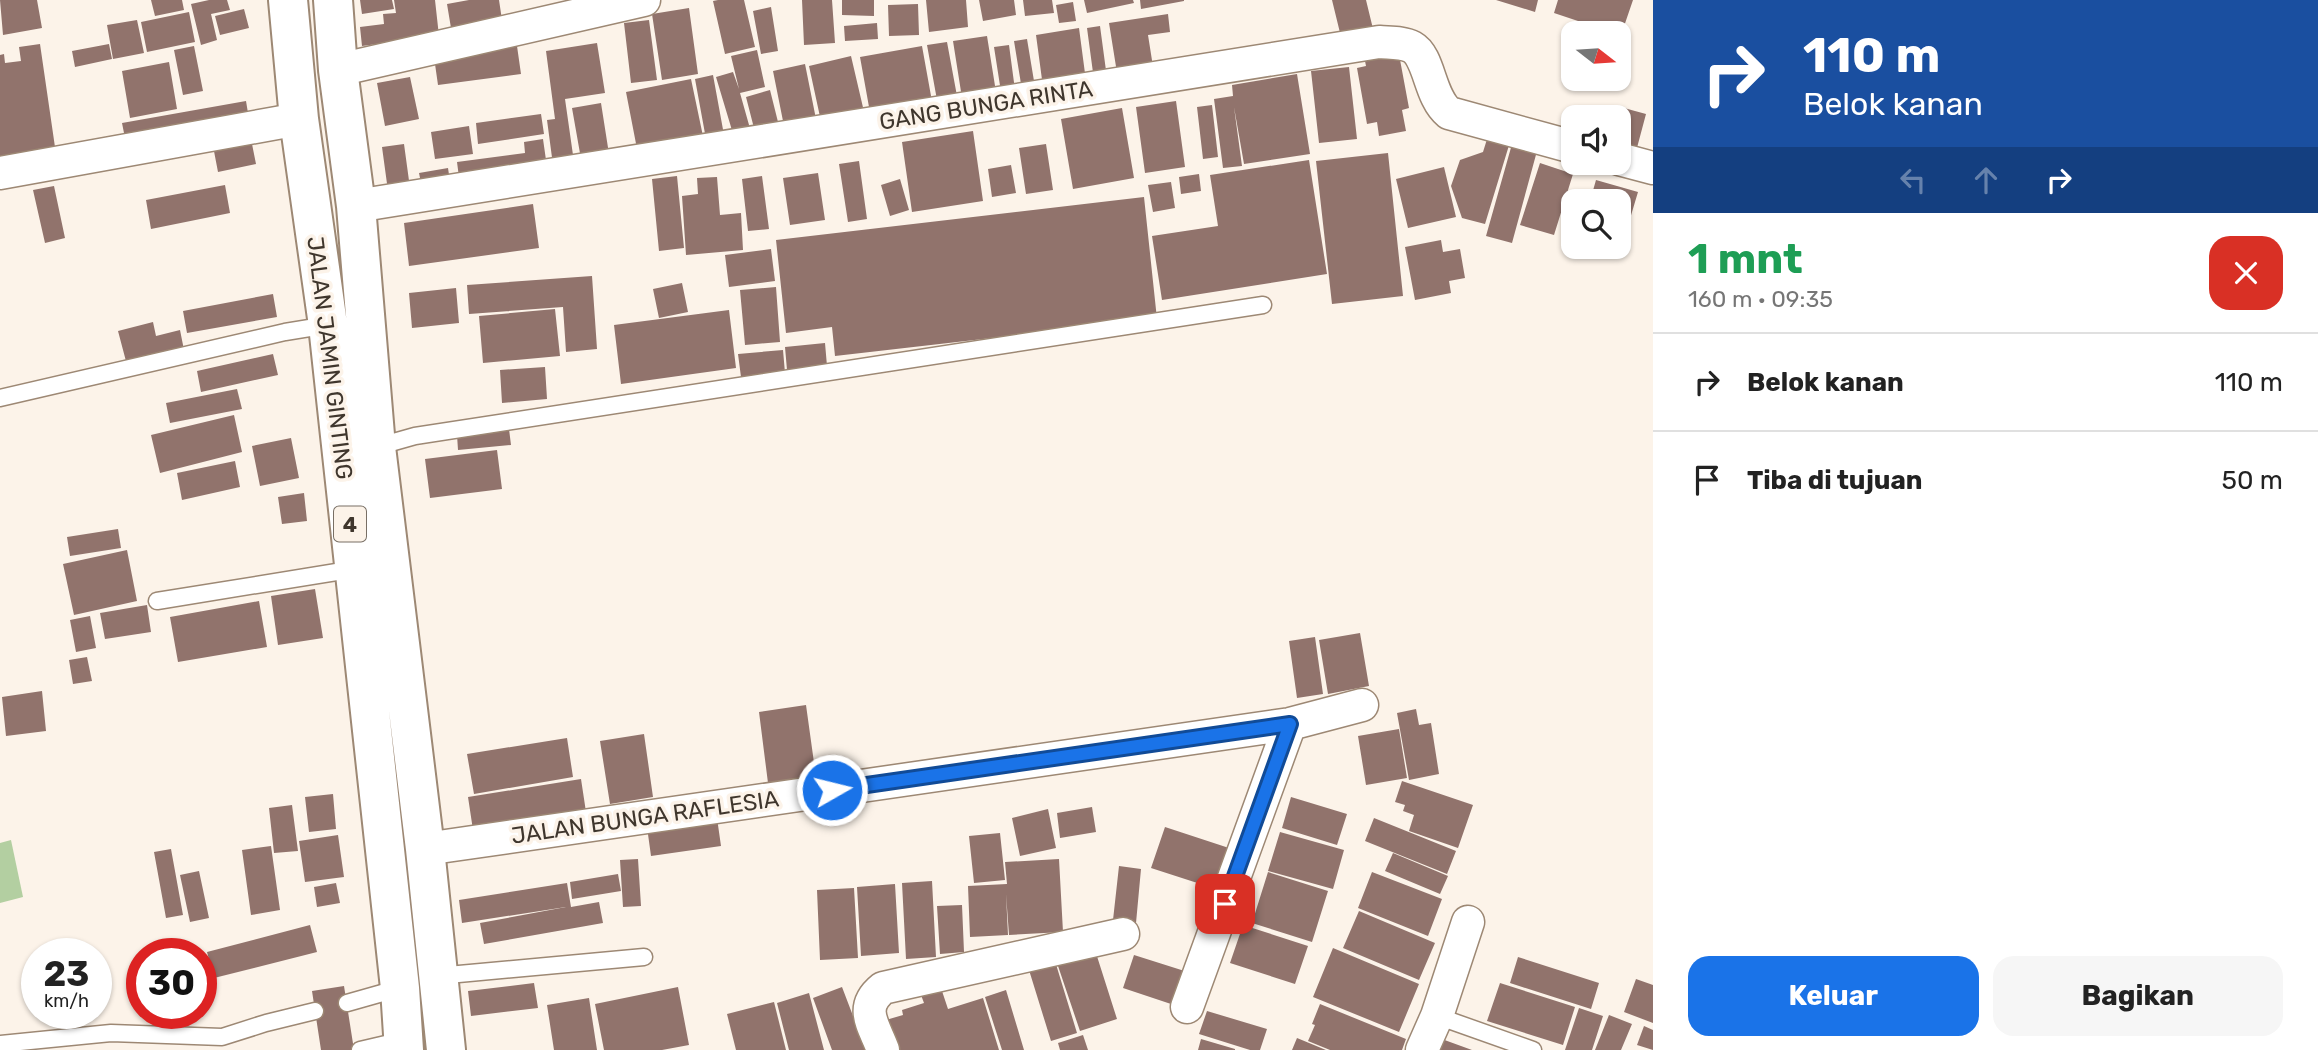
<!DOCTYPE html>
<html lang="id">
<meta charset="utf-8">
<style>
:root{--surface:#fff;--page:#f6f6f6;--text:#222;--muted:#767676;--line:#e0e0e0;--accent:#1a73e8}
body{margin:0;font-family:Rubik,sans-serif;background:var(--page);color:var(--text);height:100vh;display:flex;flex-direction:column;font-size:26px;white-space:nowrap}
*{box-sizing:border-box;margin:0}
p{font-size:23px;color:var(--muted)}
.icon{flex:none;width:38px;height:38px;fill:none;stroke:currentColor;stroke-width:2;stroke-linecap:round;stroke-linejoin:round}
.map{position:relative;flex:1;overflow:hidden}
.sheet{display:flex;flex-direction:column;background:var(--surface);width:665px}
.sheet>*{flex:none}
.banner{background:#1a4fa0;color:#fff;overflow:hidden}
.needle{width:46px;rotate:107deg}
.tools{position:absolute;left:1561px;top:21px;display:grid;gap:14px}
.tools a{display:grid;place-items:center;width:70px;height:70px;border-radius:14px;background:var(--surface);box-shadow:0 2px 5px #0004;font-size:35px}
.speed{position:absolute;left:21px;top:938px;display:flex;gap:14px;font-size:35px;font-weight:700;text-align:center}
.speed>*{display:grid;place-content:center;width:91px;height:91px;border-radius:50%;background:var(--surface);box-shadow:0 2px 5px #0004;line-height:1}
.speed small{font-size:18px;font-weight:400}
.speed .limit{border:10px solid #d22;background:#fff;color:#111}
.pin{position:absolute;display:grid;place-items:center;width:60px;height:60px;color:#fff;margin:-30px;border-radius:14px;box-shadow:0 4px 10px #0006}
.me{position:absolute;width:77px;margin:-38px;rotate:82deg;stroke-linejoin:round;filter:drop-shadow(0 0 5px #0008)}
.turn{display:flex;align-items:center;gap:24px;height:147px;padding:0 35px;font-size:32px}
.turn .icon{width:91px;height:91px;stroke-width:2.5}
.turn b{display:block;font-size:49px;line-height:60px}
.lanes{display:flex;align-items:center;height:66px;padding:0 35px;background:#0003;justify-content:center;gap:35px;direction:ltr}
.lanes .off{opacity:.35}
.round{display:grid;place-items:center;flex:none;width:74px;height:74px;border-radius:21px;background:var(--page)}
.overview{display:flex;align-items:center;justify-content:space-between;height:119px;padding:0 35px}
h1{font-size:42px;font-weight:700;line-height:52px;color:#1e9e55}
.primary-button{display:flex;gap:14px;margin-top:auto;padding:14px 35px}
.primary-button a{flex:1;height:80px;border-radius:21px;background:var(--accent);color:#fff;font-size:28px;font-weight:700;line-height:80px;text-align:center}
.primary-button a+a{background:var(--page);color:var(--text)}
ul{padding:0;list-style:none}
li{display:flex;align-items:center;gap:21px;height:98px;padding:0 35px;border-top:2px solid var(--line)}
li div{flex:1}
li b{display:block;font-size:26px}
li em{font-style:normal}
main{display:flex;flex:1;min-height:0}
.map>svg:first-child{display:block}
.green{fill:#b3cfa1}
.building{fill:#91736c}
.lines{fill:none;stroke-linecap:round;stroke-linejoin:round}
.service-casing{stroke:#9d8874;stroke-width:19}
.minor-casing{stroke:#9d8874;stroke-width:35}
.trunk-casing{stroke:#9d8874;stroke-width:42}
.service{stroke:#fff;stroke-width:16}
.minor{stroke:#fff;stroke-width:32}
.trunk{stroke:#fff;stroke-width:38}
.route-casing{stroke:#114b97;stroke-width:18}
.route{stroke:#1a73e8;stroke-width:12}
.labels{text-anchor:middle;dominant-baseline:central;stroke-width:7;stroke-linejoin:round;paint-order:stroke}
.shield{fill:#fcf3e9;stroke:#786f65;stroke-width:2}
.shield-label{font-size:21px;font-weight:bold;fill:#3f362d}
.street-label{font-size:23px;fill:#3f362d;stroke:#fcf3e9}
</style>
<main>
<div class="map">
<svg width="1653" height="1050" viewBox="0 0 1653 1050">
<rect width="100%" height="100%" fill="#fcf3e9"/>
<!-- green -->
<path class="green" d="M11 840 23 897 0 903V843Z"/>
<!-- building -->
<path class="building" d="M0 0H37L42 28 3 35Z
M151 0H182L184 10 155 16Z
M209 0H227L230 10 211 14 217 40 201 45 191 4Z
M360 0H392L394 9 362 14Z
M394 0H435L439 36 362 46 360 27 384 24 383 14 396 13Z
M469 0H499L502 20 451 28 447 4Z
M718 0H744L755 47 725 54 713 1Z
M802 0H832L835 43 804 45Z
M842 0H874V16L842 15Z
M926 0H966L968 27 929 32Z
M979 0H1014L1016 15 983 21Z
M1023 0H1052L1054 13 1025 16Z
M1084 0H1133L1134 3 1087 13Z
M1140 0H1184V1L1141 9Z
M1332 0H1366L1374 33 1342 41Z
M1496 0H1538L1535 12Z
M1558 0H1633L1619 41V33H1581L1584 23 1554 13Z
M1073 2 1076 21 1059 23 1056 5Z
M918 4 919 35 889 36 888 5Z
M771 7 778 51 761 54 753 11Z
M689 8 698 74 662 80 652 14Z
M244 9 249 28 220 35 215 16Z
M189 12 195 42 147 52 141 22Z
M1168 14 1170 32 1148 35 1154 73 1118 79 1109 23Z
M137 20 144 53 113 59 107 25Z
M649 20 657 80 631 83 624 23Z
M877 23 878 39 845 41 844 26Z
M1100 26 1107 78 1094 80 1087 28Z
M1079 28 1086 81 1043 87 1036 35Z
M987 36 996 92 962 98 953 41Z
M1027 39 1035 87 1022 90 1014 41Z
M947 42 957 96 937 100 927 45Z
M597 43 605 93 565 99 574 162 553 165 547 120 555 119 546 51Z
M40 44 56 154 0 163V55L4 54 5 63 21 61 19 47Z
M109 44 112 59 75 67 72 51Z
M1009 45 1015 90 1001 92 994 47Z
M194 46 203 91 183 95 174 50Z
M517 46 521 74 438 85 434 57Z
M922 46 933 107 871 118 860 57Z
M1398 49 1409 108 1402 110 1406 131 1379 136 1377 122 1367 124 1357 68 1366 66 1364 56Z
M757 50 765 87 740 93 751 132 734 137 716 77 733 72 739 89 731 56Z
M851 56 865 116 822 126 809 66Z
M169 62 177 109 130 118 122 71Z
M805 64 816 119 784 126 773 71Z
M1349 67 1357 139 1319 143 1311 71Z
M1297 74 1310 154 1244 164 1234 107 1242 166 1223 168 1214 99 1233 96 1232 85Z
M713 75 724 135 706 139 695 79Z
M410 77 419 119 385 126 377 83Z
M691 79 704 141 638 154 626 92Z
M770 90 779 126 755 132 746 97Z
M246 101 250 125 127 148 122 123Z
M1176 101 1185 167 1145 173 1136 107Z
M601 103 609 154 581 159 572 108Z
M1212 105 1218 157 1203 159 1197 107Z
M1613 105 1646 114 1634 159 1619 155V117H1610Z
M1122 108 1134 178 1073 189 1061 119Z
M541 114 544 134 478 144 476 123Z
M469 126 473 154 435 159 431 132Z
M973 131 983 201 912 212 902 142Z
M1488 136 1510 142 1485 224 1462 218 1451 186 1460 160 1483 152Z
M251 139 256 164 218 172 213 146Z
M543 139 548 174 460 185 457 162 525 153 524 142Z
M404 144 410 188 388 191 382 147Z
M1046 144 1053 190 1026 194 1019 148Z
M1512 144 1537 151 1512 243 1486 236Z
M1388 153 1403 296 1332 304 1316 161Z
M1309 160 1327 274 1162 300 1152 236 1218 226 1210 175Z
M859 161 867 219 848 222 839 164Z
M1540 163 1573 174 1554 235 1520 225Z
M1011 165 1016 193 992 197 988 169Z
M1444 167 1456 217 1408 228 1396 179Z
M448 168 451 188 423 193 419 173Z
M818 173 825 220 790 225 783 178Z
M1199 174 1201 191 1181 194 1179 177Z
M677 176 684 248 659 251 652 179Z
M762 176 769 229 748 231 742 179Z
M717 177 720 215 741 213 743 250 686 255 682 196 698 194 697 178Z
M900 179 909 210 890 216 881 185Z
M1596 180 1638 192 1620 252 1604 247H1619V201H1590Z
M1171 182 1175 208 1153 212 1148 185Z
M225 185 230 213 151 229 146 200Z
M54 186 65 238 45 243 33 190Z
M1144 197 1157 319 835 356 832 327 786 333 776 240Z
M533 204 539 248 409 266 404 223Z
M1441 240 1443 252 1460 249 1465 278 1449 281 1451 293 1415 300 1405 247Z
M771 249 775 281 729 287 725 255Z
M592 276 597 349 566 352 563 307 469 314 467 285Z
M682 283 688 312 659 318 653 289Z
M776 287 780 342 745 345 740 290Z
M456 288 459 323 412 328 409 293Z
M273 294 277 317 187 333 183 311Z
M555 309 560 356 483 363 479 316Z
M729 310 736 368 621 384 614 325Z
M153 322 156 336 180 330 184 350 127 365 118 331Z
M825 343 827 366 787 370 785 347Z
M783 350 785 373 741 377 738 354Z
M273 354 278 375 201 392 197 371Z
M545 367 547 399 502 403 500 370Z
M237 389 242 409 170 423 166 403Z
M234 415 242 452 160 473 151 435Z
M509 429 511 445 458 450 457 435Z
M291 438 299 478 260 486 252 446Z
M497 450 502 489 430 498 425 459Z
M235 461 240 487 182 500 177 473Z
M304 493 307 521 282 524 278 497Z
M118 529 121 548 70 556 67 537Z
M127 550 137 601 74 615 63 564Z
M315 589 323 638 278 645 271 596Z
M259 601 267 647 178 662 170 617Z
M147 605 151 632 105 639 100 613Z
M90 616 96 648 76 652 70 620Z
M1360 633 1369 686 1328 694 1319 640Z
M1315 637 1323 694 1297 698 1289 641Z
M87 657 92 681 73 684 69 660Z
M42 691 46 731 6 736 2 697Z
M806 705 816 777 768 783 759 712Z
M1416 709 1419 725 1431 723 1439 774 1409 780 1397 713Z
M1399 729 1407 778 1366 785 1358 736Z
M644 734 653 797 610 804 600 741Z
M567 738 573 777 474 794 467 754Z
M581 779 586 812 473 830 468 797Z
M1402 781 1473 805 1458 848 1409 831 1414 815 1403 811 1405 805 1395 802Z
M333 794 336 829 309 832 305 797Z
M1291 797 1347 814 1337 845 1282 828Z
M292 805 298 851 274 853 269 808Z
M1092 807 1096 832 1060 838 1057 813Z
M1048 809 1056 848 1020 856 1012 818Z
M717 818 721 846 651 856 647 827Z
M1374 818 1456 851 1447 874 1365 841Z
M1165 827 1232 849 1219 890 1151 868Z
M1280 832 1344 850 1333 889 1268 871Z
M1000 833 1005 880 974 883 969 836Z
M338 835 344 877 305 882 299 841Z
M271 846 280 910 251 915 242 850Z
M171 849 183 915 166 918 154 852Z
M1393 853 1448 876 1440 894 1385 871Z
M638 859 641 906 623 907 620 860Z
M1059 859 1063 932 1009 935 1006 894 1008 935 970 937 968 886 1007 884 1005 862Z
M1119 866 1141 869 1136 923 1113 920Z
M199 871 209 918 190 922 180 875Z
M1268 872 1328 891 1312 942 1252 923Z
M1372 872 1442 899 1428 936 1358 908Z
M618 874 621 891 572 899 570 882Z
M932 881 936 957 906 959 902 883Z
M336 883 340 903 317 907 314 887Z
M567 883 571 907 599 902 603 923 484 944 480 923 566 907 462 923 459 900Z
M895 884 899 953 861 956 857 887Z
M854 888 858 958 820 960 817 890Z
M962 905 964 952 940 954 937 906Z
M1359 911 1435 943 1419 980 1343 948Z
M310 925 317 952 214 978 207 952Z
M1243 925 1308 946 1295 984 1230 963Z
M1333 948 1419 984 1399 1032 1313 997Z
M1095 950 1117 1019 1080 1031 1057 963Z
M1134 955 1194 974 1183 1008 1123 988Z
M1518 957 1599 983 1591 1009 1510 983Z
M1055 961 1077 1033 1051 1041 1029 970Z
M1636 979 1653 985V1023L1624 1012Z
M534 983 538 1008 471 1016 468 991Z
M1500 983 1575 1007 1563 1045 1487 1021Z
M344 986 354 1050H321L312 991Z
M678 987 689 1045 662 1050H604L595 1004Z
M842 987 866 1050H832L813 998Z
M941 988 948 1009 983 998 999 1050H888L879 1022 903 1015 902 1010 924 1003 921 995Z
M1006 990 1024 1050H1002L985 997Z
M809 993 824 1050H789L777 1003Z
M589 998 597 1050H554L547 1005Z
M774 1002 786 1050H736L727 1014Z
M1320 1004 1406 1039 1402 1050H1330L1308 1041 1315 1025 1312 1024Z
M1579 1008 1603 1016 1592 1050H1565Z
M1207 1011 1267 1029 1260 1050H1250L1199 1034Z
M1609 1015 1632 1024 1621 1050H1595Z
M1644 1026 1653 1030V1050L1637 1045Z
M1083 1035 1088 1050H1060L1058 1043Z
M1297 1038 1326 1050H1292Z
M1439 1038 1472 1050H1435Z
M1201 1039 1235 1049V1050H1198Z"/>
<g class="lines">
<defs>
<path id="service" d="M0 398 285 332 328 325
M376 447 415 436 1263 305
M157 601 355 569
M437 976 644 957
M347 1003 400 988
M1437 1016 1533 1050
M0 1044 111 1033 222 1037 266 1023 315 1011
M360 1050 403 1040"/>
<path id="minor" d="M338 70 644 0
M1619 159 1653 168
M0 173 299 119
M356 206 1379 42C1389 43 1403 42 1412 47 1430 57 1429 97 1449 113L1573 147
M425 849 1290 724 1362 705
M1187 1007 1290 724
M883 1050C874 1025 858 1008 883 988L1123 934
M1422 1050 1437 1016 1468 922"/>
<path id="trunk" d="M288 0 299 119 328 325 400 988 404 1050
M333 0 338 70 356 206 376 447 425 849 446 1050"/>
</defs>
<!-- service casing -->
<use href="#service" class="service-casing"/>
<!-- minor casing -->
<use href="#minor" class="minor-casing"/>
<!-- trunk casing -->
<use href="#trunk" class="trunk-casing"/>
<!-- service -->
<use href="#service" class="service"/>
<!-- minor -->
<use href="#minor" class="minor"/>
<!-- trunk -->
<use href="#trunk" class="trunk"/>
</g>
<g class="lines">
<defs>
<path id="route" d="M832 790 1290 724 1225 904"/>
</defs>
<!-- route casing -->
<use href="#route" class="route-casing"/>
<!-- route -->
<use href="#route" class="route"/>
</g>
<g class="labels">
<!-- shield labels -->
<rect class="shield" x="334" y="506.5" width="32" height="35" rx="5"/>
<g class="shield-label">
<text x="350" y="524">4</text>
</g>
<!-- street labels -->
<g class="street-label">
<text transform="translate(986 105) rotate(-9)">GANG BUNGA RINTA</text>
<text transform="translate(330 358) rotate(83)">JALAN JAMIN GINTING</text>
<text transform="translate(645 817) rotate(-8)">JALAN BUNGA RAFLESIA</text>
</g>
</g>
</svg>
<div class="tools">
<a><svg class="needle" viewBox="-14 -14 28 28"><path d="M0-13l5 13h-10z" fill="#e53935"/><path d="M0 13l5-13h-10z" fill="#767676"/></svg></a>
<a><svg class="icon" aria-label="sound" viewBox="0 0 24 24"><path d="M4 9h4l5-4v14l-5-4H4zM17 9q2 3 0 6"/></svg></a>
<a><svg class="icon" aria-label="search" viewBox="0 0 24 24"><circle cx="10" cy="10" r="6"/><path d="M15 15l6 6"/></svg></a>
</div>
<div class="speed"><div>23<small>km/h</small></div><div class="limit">30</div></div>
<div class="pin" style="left:1225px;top:904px;background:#d93025"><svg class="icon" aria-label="arrive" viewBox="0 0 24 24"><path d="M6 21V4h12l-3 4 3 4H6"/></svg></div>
<svg class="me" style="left:832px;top:790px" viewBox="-20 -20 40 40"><circle r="17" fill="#1a73e8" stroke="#fff" stroke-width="3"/><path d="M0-11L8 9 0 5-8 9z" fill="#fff"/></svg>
</div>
<section class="sheet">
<div class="banner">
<div class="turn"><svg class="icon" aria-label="right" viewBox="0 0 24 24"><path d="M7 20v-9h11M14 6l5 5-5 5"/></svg><div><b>110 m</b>Belok kanan</div></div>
<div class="lanes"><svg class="icon off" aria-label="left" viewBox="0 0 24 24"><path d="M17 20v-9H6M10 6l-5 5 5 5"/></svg><svg class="icon off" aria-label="ahead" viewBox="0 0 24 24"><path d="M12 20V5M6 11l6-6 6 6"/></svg><svg class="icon" aria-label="right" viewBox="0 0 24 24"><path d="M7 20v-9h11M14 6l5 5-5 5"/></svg></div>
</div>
<div class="overview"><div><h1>1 mnt</h1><p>160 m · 09:35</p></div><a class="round" style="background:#d93025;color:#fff"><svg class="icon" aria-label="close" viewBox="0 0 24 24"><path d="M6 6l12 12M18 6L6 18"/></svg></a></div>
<ul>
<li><svg class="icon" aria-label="right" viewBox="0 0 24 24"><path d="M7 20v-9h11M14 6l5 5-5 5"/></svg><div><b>Belok kanan</b></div><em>110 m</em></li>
<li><svg class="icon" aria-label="arrive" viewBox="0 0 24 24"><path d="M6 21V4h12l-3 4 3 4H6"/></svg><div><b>Tiba di tujuan</b></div><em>50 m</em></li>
</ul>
<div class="primary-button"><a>Keluar</a><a>Bagikan</a></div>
</section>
</main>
